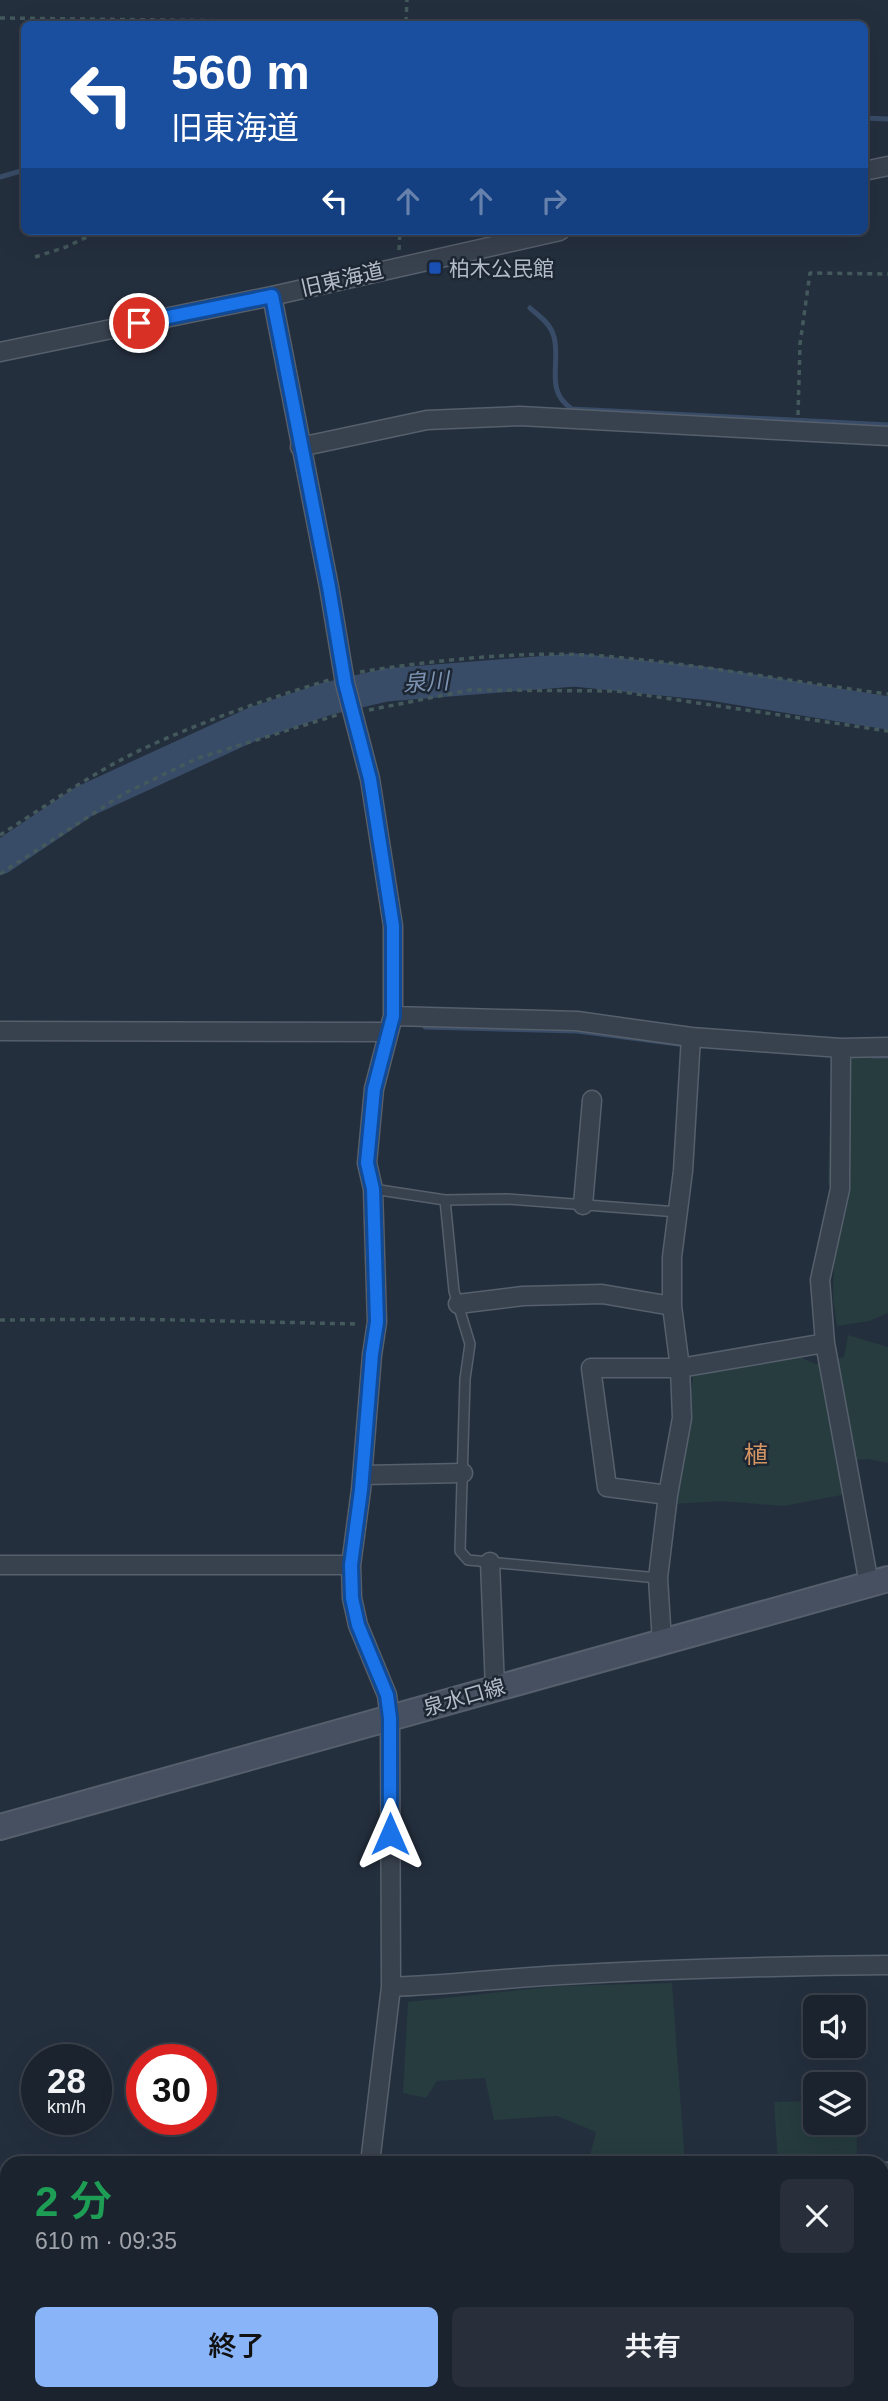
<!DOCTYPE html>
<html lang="ja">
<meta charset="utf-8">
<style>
:root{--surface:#1b232e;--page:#282f3a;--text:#f1f3f6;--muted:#a0a4aa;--line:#39404a;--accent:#8ab4f8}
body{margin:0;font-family:Arial,"Noto Sans JP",sans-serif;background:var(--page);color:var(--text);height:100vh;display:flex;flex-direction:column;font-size:26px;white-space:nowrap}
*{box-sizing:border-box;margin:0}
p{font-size:23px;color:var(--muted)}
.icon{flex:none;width:38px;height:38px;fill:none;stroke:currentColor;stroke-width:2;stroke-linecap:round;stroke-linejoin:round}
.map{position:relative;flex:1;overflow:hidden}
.drawer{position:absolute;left:0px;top:2156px;width:889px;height:245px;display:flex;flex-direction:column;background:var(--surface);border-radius:21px 21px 0 0;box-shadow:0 7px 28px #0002,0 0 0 2px var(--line)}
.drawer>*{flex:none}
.top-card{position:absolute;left:21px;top:21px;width:847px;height:214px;border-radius:10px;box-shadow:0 7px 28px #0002,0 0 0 2px var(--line);background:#1a4fa0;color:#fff;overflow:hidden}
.tools{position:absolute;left:803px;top:1995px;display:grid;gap:14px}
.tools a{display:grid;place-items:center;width:63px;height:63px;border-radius:10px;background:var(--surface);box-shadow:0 7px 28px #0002,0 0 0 2px var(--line);font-size:35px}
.speed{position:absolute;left:21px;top:2044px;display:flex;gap:14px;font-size:35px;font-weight:700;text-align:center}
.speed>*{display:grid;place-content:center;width:91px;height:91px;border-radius:50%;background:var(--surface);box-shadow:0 7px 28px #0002,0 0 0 2px var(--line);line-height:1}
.speed small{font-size:18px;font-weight:400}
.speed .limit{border:10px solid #d22;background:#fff;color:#111}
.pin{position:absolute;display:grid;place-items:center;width:60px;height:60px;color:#fff;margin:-30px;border:4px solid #fff;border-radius:50%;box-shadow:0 2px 7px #0007}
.me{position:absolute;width:77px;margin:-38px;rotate:0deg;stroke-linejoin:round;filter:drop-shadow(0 0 5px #0008)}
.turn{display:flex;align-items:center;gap:24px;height:147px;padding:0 35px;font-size:32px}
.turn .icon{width:91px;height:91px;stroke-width:2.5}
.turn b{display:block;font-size:49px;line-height:60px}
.lanes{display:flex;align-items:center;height:66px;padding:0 35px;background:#0003;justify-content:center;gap:35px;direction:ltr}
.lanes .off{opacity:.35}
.round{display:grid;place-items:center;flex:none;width:74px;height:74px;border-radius:10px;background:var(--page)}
.head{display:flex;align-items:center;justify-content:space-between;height:119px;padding:0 35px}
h1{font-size:42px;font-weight:600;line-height:52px;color:#1e9e55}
.primary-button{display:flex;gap:14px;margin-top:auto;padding:14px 35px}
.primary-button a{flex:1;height:80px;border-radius:10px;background:var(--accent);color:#111;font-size:28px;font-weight:600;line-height:80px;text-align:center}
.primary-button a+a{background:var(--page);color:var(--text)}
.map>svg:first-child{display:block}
.green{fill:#263c3f}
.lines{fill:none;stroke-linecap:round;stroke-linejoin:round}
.stream{stroke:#394c67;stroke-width:5}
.river{stroke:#394c67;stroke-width:33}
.lane-casing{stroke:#565f6c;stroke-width:12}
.street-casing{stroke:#565f6c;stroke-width:21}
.secondary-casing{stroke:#565f6c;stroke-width:28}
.path{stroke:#44595c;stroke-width:3.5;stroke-dasharray:5 5;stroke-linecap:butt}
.lane{stroke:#38414e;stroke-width:9}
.street{stroke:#38414e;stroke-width:18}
.secondary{stroke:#465061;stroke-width:24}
.route-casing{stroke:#114b97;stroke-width:18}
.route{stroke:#1a73e8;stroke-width:12}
.transit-dot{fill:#1a4fb4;stroke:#1d2633;stroke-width:2.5}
.labels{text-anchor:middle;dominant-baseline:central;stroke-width:5;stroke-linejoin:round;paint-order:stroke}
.poi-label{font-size:21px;fill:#b4bcc9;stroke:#1d2633;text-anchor:start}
.street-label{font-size:21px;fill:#b4bcc9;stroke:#1d2633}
.water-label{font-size:23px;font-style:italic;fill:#7c92b1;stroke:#1d2633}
.quarter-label{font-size:24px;fill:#d59563;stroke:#1d2633}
</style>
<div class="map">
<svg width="888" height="2401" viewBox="0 0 888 2401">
<rect width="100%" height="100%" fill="#242f3e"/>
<!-- green -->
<path class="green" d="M888 1055V1313L869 1321 837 1326 833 1299 836 1186 828 1184 832 1058Z
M848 1335 888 1347V1463L868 1459 837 1462 847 1494 784 1506 721 1501 674 1504 696 1358 724 1350 783 1349 815 1364 844 1357Z
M672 1983 685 2163H588L596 2132 557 2116 494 2120 485 2078 437 2081 426 2098 403 2093 408 2002 558 1986Z
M815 2101 816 2123H854V2101H856L857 2163H778L774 2102Z"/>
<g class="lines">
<!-- stream -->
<path class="stream" d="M864 118 888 119
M0 177 24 170
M530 308C539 316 551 324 554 337 561 363 544 391 572 409L888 425
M425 1027 577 1031 686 1045
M874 1056H888"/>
<!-- river -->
<path class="river" d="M0 858 83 802 255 723 326 699 386 685 575 670 711 684 888 713"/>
<defs>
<path id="lane" d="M373 1189 445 1200 507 1199 678 1212
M445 1200 454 1291 470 1344 465 1379 460 1551 468 1560 658 1578"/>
<path id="street" d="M864 171 888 166
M272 296 329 587 345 683 370 779 393 926V1016L374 1089 367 1163 373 1189 377 1322 372 1355 361 1490 351 1565 352 1598 358 1625 387 1695 390 1718 391 1987 370 2163
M0 352 272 296 560 231
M300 447 427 420 520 416 888 436
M393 1016 577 1021 691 1037 841 1048 888 1047
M0 1031 388 1032
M841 1048 840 1189 820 1280 825 1343 869 1584
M583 1205 592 1100
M458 1304 523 1296 602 1294 672 1306
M363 1475 463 1473
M668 1495 607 1487 591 1368H680L825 1343
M490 1562 495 1689
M0 1565H351
M662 1642 658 1578 668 1495 682 1418 680 1368 672 1306V1257L683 1171 691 1037
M391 1987C448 1985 505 1978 562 1975 671 1969 779 1966 888 1965
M882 2172H888
M0 2262H7
M882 2295H888
M370 2394V2401
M772 2394V2401"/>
<path id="secondary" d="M0 1827 888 1579"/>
</defs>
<!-- lane casing -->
<use href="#lane" class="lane-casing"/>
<!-- street casing -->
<use href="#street" class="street-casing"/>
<!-- secondary casing -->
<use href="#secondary" class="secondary-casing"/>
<!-- path -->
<path class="path" d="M0 18 406 23
M406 22 407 0
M399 250 400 231
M35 257 66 247 89 236 88 231
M798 415 800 344 810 273 888 274
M360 672C436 660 527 650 603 656 699 664 793 682 888 694
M369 710 470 690 617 691 888 731
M0 835C46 806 98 769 147 747 206 720 267 699 329 680
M0 874 125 793 198 758 337 715
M0 1320 131 1319 358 1324
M881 2394 888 2397"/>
<!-- lane -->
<use href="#lane" class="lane"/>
<!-- street -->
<use href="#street" class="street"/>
<!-- secondary -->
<use href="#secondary" class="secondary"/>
</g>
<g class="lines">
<defs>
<path id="route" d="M139 323 272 296 329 587 345 683 370 779 393 926V1016L374 1089 367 1163 373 1189 377 1322 372 1354 361 1490 351 1565 352 1598 358 1625 387 1695 390 1718V1834"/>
</defs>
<!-- route casing -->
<use href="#route" class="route-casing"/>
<!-- route -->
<use href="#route" class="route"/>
</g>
<!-- markers -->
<rect class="transit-dot" x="428" y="261" width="14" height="14" rx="3.5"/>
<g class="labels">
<!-- poi labels -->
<g class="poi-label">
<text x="449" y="268">柏木公民館</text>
</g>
<!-- street labels -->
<g class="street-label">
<text transform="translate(342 279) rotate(-13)">旧東海道</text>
<text transform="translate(464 1697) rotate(-16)">泉水口線</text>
</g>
<!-- water labels -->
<g class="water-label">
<text transform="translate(426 682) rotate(-4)">泉川</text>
</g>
<!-- quarter labels -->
<g class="quarter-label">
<text x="756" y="1454">植</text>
</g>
</g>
</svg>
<div class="tools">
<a><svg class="icon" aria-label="sound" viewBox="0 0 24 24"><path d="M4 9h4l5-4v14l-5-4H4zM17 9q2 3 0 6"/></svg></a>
<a><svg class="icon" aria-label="layers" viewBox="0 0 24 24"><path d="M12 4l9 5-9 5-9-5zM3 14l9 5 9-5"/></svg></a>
</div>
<div class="speed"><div>28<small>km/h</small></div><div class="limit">30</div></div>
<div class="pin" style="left:139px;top:323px;background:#d93025"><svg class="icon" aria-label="arrive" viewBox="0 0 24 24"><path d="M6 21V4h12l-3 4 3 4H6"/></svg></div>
<svg class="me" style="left:390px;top:1834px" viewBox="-20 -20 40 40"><path d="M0-17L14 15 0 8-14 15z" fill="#1a73e8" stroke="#fff" stroke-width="4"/></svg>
<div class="top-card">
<div class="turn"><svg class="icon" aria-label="left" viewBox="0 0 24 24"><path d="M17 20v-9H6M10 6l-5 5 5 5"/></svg><div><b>560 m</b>旧東海道</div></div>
<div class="lanes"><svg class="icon" aria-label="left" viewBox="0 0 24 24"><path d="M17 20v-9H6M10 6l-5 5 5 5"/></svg><svg class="icon off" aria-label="ahead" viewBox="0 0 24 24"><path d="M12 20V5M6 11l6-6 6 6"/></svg><svg class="icon off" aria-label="ahead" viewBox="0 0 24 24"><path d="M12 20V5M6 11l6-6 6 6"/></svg><svg class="icon off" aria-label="right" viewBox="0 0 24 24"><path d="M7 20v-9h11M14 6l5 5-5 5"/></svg></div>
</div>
<section class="drawer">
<div class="head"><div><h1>2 分</h1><p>610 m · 09:35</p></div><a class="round"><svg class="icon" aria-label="close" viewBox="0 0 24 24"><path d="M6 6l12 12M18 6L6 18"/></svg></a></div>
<div class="primary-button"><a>終了</a><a>共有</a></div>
</section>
</div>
